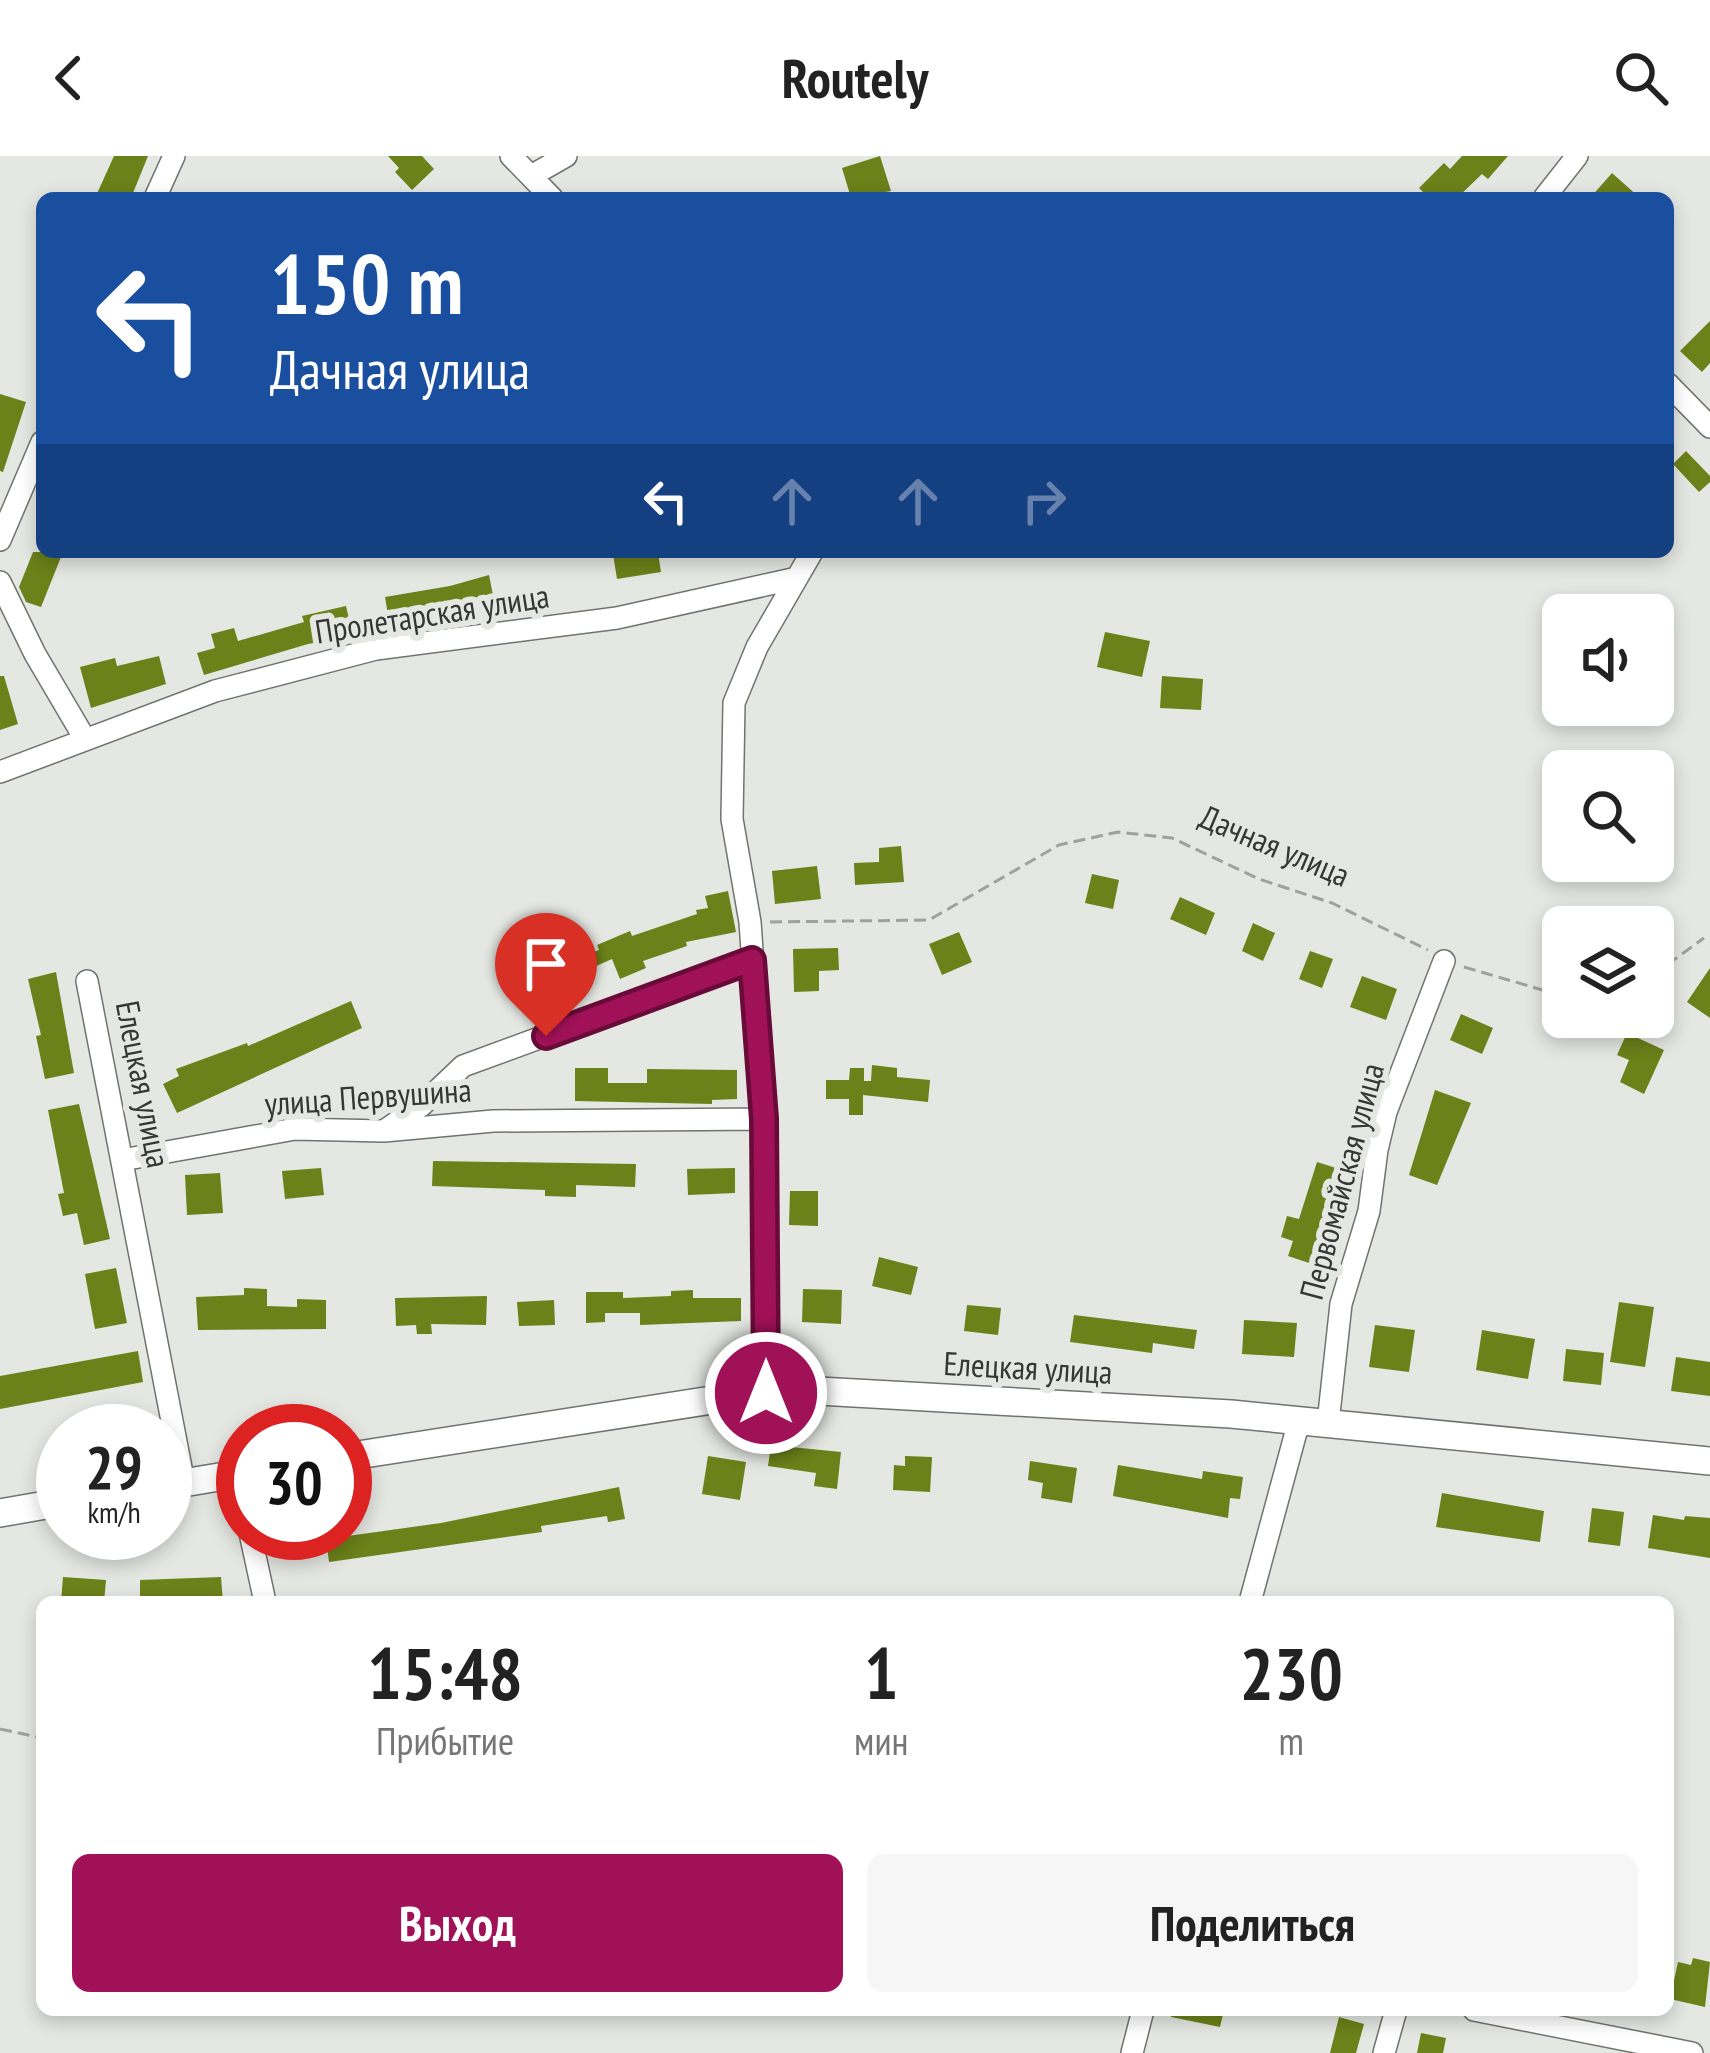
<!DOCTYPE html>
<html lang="ru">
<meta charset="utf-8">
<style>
:root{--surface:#fff;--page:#f6f6f6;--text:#222;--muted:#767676;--accent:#a11158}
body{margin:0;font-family:"PT Sans Narrow",sans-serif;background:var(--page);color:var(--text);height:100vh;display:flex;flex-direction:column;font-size:45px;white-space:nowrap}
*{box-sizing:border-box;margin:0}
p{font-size:39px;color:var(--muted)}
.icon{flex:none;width:66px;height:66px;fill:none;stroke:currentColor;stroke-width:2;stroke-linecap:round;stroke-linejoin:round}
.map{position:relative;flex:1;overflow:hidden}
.drawer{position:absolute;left:36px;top:1440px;width:1638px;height:420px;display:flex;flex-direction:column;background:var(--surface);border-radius:18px;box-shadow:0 6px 18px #0003}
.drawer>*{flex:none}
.banner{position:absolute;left:36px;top:36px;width:1638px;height:366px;border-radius:18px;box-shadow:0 6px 18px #0003;background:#1a4fa0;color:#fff;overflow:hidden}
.tools{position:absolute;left:1542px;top:438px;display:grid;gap:24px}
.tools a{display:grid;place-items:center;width:132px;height:132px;border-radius:18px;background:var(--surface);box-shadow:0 6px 18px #0003;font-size:60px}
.speed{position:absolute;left:36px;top:1248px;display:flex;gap:24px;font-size:60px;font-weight:700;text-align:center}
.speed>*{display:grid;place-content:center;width:156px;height:156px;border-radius:50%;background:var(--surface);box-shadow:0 6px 18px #0003;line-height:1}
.speed small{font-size:30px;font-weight:400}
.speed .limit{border:18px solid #d22;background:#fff;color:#111}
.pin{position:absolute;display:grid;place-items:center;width:102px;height:102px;color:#fff;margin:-123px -51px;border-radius:50% 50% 50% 0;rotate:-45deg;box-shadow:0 0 12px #0007}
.pin .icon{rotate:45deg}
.me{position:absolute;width:132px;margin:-66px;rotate:0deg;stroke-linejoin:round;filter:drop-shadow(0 0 9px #0008)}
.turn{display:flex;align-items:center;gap:42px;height:252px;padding:0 36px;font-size:54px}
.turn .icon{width:156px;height:156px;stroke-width:2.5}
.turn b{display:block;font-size:84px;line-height:102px}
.lanes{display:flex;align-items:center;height:114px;padding:0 36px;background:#0003;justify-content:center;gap:60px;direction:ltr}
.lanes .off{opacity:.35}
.eta{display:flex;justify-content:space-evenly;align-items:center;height:204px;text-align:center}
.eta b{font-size:72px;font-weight:600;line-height:84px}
.action{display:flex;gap:24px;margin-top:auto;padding:24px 36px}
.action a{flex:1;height:138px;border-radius:18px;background:var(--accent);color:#fff;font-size:48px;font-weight:600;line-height:138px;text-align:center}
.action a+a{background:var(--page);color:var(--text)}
header{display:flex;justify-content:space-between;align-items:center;height:156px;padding:0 36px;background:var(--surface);font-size:54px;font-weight:600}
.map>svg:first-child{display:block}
.building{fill:#6b8119}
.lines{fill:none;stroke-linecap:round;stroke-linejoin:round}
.minor-casing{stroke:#71736f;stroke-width:24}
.major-casing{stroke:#71736f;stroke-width:30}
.path{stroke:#9fa19d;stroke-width:3;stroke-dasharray:12 6;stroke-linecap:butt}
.minor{stroke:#fff;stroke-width:21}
.major{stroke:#fff;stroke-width:27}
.route-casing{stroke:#690b39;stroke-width:30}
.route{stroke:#a11158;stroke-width:21}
.labels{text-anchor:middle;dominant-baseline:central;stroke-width:12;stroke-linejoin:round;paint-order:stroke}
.street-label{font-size:33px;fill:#363735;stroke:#e5e7e2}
</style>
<header><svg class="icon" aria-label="back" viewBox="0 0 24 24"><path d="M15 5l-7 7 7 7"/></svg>Routely<svg class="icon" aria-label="search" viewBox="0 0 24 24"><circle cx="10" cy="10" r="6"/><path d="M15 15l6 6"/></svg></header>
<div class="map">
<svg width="1710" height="1897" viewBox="0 0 1710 1897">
<rect width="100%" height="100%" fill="#e5e7e2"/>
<!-- building -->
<path class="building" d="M114 0H148L131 42H95Z
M388 0H422L434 13 412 34 395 16 399 12Z
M880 0 891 35 851 42 842 12Z
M1462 0H1508L1488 23 1482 18 1457 42H1429L1419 32 1444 7 1450 13Z
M1612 17 1640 42H1590Z
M1710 165V207L1702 216 1680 195Z
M0 238 26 246 3 316 0 315Z
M1686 295 1710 320V326L1699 336 1673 308Z
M33 396H63L41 451 26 446 19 431Z
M627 396H658L661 416 617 423 613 398Z
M489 419 495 449 389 465 385 441 450 430Z
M346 450 353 480 308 488 204 519 197 497 215 492 211 478 234 472 238 485 304 466 302 460Z
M1105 476 1150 485 1142 521 1097 511Z
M159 500 166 528 91 552 80 511 115 502 117 510Z
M0 520H4L18 568 0 574Z
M1162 520 1203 523 1201 554 1160 552Z
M901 690 904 726 855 729 854 707 879 706V692Z
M817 710 821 743 775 748 772 715Z
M1092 718 1119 724 1113 753 1085 747Z
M728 735 736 776 686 786 687 790 643 805 646 812 620 823 612 803 585 815 590 828 556 840 546 814 599 794 597 789 630 775 632 780 697 758 696 754 708 752 705 740Z
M1180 741 1215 757 1206 779 1170 763Z
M1253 767 1275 777 1263 805 1242 795Z
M959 776 972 806 942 819 929 788Z
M838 792 839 814 819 815V835L794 836 793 793Z
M1310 795 1333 803 1322 832 1299 823Z
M1710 812V862L1687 846Z
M56 816 74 917 45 923 36 880 41 879 28 823Z
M1362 820 1397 833 1386 864 1350 851Z
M351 845 362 872 177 957 163 928 179 920 176 913 247 887 248 890Z
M1461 858 1493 872 1482 898 1450 884Z
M1627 877 1664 894 1644 938 1620 926 1629 904 1617 899Z
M872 909 897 912V921L930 924 928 946 863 939V959H849V943H826V924H849L850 912H864V925H871Z
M575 912H608V927H647V913L737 914V943L712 944V948L575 945Z
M1435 934 1471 947 1437 1029 1409 1019Z
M79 948 110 1083 84 1089 77 1057 63 1060 58 1038 64 1037 48 954Z
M433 1005 636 1008 635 1031 576 1029V1041L545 1040V1034L432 1030Z
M1317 1006 1352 1017 1318 1110 1288 1100 1293 1085 1281 1081 1287 1060 1299 1063Z
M321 1012 324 1039 285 1043 282 1015Z
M735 1012V1037L688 1039 687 1013Z
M220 1017 223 1057 187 1059 185 1019Z
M790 1035H818V1070L789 1069Z
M879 1101 918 1111 911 1139 872 1130Z
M116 1112 127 1167 95 1173 85 1118Z
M244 1132 267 1133V1150L297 1151V1143L326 1144V1173L198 1174 196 1141 244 1139Z
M803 1133 842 1134 841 1168 802 1166Z
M693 1134V1142H741V1165L640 1169V1157H605V1166L586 1167V1136H623V1142L671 1140V1135Z
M487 1140 486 1169 431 1168 432 1178H417L416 1169 396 1170 395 1142Z
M554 1144 555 1169 519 1170 517 1146Z
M1619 1146 1654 1151 1645 1211 1610 1206Z
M967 1149 1001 1152 998 1179 964 1175Z
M1074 1159 1197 1174 1194 1193 1153 1187 1152 1197 1070 1186Z
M1244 1164 1297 1167 1294 1201 1242 1198Z
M1375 1169 1415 1174 1409 1216 1369 1211Z
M1482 1174 1535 1183 1528 1223 1476 1214Z
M1566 1193 1604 1197 1601 1229 1563 1225Z
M138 1195 143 1226 0 1253V1220Z
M1676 1201 1710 1206V1240L1671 1235Z
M771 1289 841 1296 837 1333 814 1330 816 1317 768 1310Z
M708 1300 746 1306 740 1344 702 1338Z
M905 1300 932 1301 930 1336 893 1334 894 1309 905 1310Z
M1030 1305 1077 1312 1072 1347 1041 1342 1043 1327 1028 1324Z
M1118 1309 1202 1323 1203 1315 1243 1321 1240 1343 1230 1342 1228 1362 1113 1340Z
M619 1331 625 1363 608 1366 607 1360 541 1370 542 1376 329 1406 326 1383 441 1367Z
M1442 1337 1544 1355 1540 1386 1436 1371Z
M1592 1352 1624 1356 1620 1390 1588 1386Z
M1653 1359 1684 1364 1685 1360 1710 1362V1402L1648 1392Z
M63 1421 106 1424 104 1446H61Z
M221 1421 223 1446H140V1424Z
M1693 1802 1710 1806 1705 1851 1670 1843 1678 1806 1691 1809Z
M1172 1854H1224L1220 1871 1171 1861Z
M1339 1861 1364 1868 1356 1897H1330Z
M1421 1877 1446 1882 1443 1897H1417Z"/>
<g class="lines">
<defs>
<path id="minor" d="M511 0 552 42
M531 20 566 0
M155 42 174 0
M1544 42 1577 0
M1668 228 1710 271
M0 384 42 286
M0 426 35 498 85 583
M0 616 215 535 376 493 617 462 797 422
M87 825 184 1327
M387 973 422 949 463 910 752 804
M122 1004 295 973 384 975 493 965 764 963
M766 1237 764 963 750 766 732 663 734 547 757 491 812 396
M1328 1267 1341 1148 1369 1055 1377 994 1386 956 1444 805
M237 1318 243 1345
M250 1377 265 1446
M1250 1446 1299 1265
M1474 1854 1692 1897
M1132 1897 1143 1854
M1384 1897 1396 1854"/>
<path id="major" d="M345 1301 783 1233 1231 1258 1710 1305
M165 1330 243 1317
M0 1357 63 1346"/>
</defs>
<!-- minor casing -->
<use href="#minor" class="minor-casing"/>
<!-- major casing -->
<use href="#major" class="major-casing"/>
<!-- path -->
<path class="path" d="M770 766 929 764 1059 689 1118 676 1172 682 1259 723 1332 747 1428 794
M1464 811 1563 840
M1653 819 1704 782
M0 1573 42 1582"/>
<!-- minor -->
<use href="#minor" class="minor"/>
<!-- major -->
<use href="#major" class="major"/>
</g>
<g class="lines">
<defs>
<path id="route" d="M546 880 752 804 764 963 766 1237"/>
</defs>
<!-- route casing -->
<use href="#route" class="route-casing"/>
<!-- route -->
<use href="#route" class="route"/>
</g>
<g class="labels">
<!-- street labels -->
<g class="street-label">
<text transform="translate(432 457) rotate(-9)">Пролетарская улица</text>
<text transform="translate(1275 689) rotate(23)">Дачная улица</text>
<text transform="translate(144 928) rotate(79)">Елецкая улица</text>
<text transform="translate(368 940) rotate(-4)">улица Первушина</text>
<text transform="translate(1341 1025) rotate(-75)">Первомайская улица</text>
<text transform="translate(1028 1211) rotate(3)">Елецкая улица</text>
</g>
</g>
</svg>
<div class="tools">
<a><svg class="icon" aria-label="sound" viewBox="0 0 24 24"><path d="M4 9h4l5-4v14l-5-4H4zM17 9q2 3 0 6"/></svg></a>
<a><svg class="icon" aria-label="search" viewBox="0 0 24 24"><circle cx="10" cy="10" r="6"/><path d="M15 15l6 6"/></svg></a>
<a><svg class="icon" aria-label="layers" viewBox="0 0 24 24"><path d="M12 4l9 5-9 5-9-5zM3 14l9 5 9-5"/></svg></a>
</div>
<div class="speed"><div>29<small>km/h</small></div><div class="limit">30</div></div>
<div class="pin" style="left:546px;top:880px;background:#d93025"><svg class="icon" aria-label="arrive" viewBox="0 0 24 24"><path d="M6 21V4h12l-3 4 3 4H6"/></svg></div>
<svg class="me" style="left:766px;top:1237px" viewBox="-20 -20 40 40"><circle r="17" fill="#a11158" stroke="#fff" stroke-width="3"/><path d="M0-11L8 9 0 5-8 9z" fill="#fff"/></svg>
<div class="banner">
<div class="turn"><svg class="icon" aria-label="left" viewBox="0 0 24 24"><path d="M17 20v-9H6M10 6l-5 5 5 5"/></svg><div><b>150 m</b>Дачная улица</div></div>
<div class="lanes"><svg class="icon" aria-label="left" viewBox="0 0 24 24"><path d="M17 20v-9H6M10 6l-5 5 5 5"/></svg><svg class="icon off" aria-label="ahead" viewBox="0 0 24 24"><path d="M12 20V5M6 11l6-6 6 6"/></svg><svg class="icon off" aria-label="ahead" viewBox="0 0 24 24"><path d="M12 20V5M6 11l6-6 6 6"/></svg><svg class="icon off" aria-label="right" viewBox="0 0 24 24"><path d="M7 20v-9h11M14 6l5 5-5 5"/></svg></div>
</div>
<section class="drawer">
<div class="eta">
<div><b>15:48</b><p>Прибытие</p></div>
<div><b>1</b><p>мин</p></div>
<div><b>230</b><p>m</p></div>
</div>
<div class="action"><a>Выход</a><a>Поделиться</a></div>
</section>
</div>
